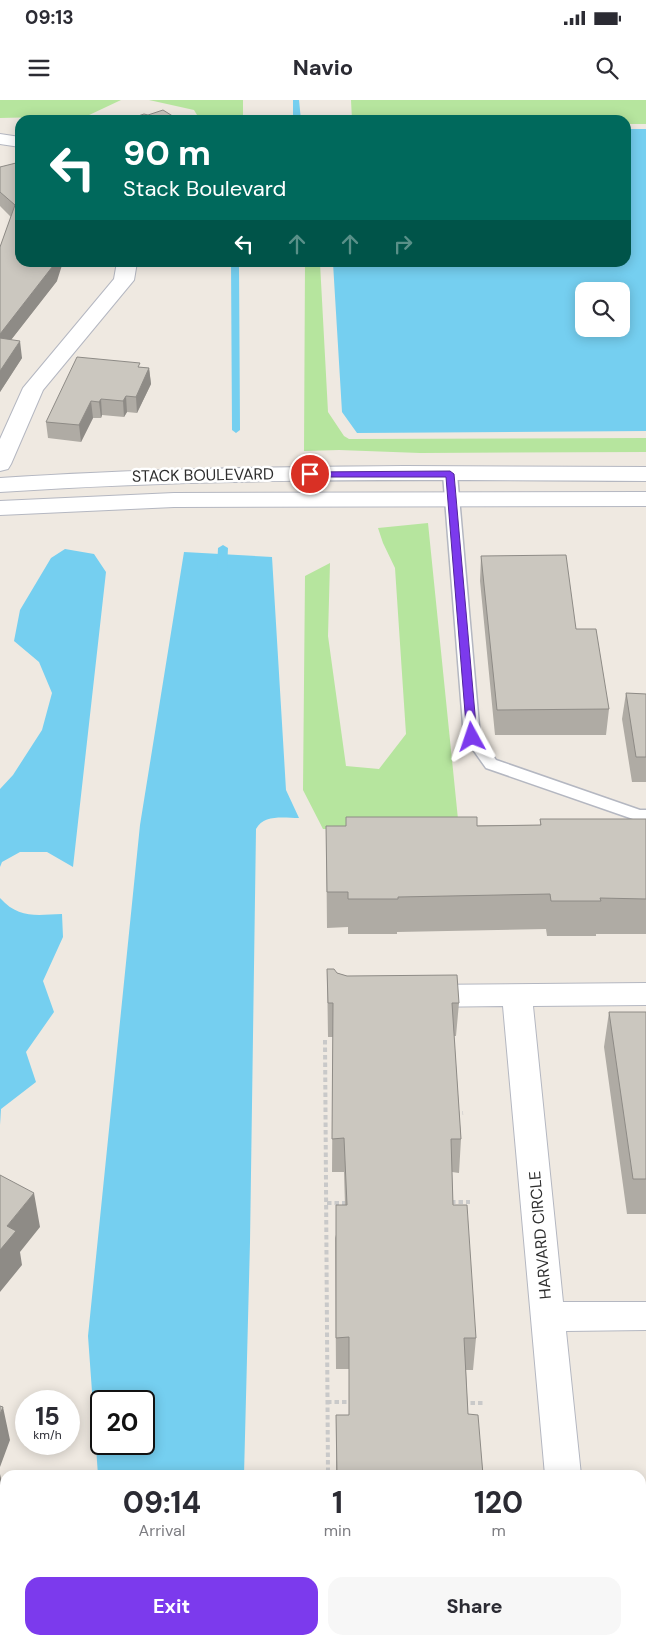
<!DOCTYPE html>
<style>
:root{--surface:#fff;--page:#f7f7f7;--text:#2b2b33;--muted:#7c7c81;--accent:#7c3aed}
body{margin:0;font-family:"DM Sans",sans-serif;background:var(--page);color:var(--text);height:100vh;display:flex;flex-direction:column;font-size:19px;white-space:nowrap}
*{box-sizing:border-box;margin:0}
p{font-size:16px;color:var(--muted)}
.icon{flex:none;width:28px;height:28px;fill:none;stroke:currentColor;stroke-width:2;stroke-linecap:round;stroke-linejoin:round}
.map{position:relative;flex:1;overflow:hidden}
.side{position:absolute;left:0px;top:1370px;width:646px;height:175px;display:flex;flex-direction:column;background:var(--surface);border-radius:15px 15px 0 0;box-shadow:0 2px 12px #0003}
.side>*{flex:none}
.banner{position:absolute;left:15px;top:15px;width:616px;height:152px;border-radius:15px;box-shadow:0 2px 12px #0003;background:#00695c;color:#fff;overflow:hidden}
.tools{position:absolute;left:575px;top:182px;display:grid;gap:10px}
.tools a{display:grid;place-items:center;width:55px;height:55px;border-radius:10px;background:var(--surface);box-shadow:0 2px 12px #0003;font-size:25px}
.speed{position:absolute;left:15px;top:1290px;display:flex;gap:10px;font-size:25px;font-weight:700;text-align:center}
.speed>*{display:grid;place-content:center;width:65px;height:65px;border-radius:50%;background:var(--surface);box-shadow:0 2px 12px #0003;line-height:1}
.speed small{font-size:12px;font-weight:400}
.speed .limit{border:2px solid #111;border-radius:8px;background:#fff;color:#111}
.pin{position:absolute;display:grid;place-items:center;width:42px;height:42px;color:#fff;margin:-21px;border:2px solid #fff;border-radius:50%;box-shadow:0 1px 5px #0007}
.me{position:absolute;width:55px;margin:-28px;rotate:355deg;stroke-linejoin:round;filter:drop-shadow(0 0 4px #0008)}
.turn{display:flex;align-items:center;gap:18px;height:105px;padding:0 25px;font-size:22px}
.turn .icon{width:65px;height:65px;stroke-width:2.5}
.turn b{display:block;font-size:35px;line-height:42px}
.lanes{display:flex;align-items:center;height:48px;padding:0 25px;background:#0003;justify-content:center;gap:25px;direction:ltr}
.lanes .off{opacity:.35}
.eta{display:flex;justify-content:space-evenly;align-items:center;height:85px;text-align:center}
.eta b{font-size:30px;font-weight:700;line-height:35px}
.action{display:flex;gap:10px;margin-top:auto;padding:10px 25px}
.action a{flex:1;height:58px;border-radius:15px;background:var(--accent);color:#fff;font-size:20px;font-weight:700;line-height:58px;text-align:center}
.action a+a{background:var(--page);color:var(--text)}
.status{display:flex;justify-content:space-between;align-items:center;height:35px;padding:0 25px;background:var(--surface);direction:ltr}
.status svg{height:14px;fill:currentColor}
header{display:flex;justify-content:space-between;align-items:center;height:65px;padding:0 25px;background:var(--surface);font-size:22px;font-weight:700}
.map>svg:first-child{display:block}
.green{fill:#b6e59e}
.water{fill:#75cff0;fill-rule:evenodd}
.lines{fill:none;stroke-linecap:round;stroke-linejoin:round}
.stream{fill:#75cff0;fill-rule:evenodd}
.service-casing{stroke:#b4b7c1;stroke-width:3}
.minor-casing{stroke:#b4b7c1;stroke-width:2}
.tertiary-casing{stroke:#b4b7c1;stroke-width:2}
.path{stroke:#c9c9c9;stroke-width:4;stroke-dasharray:4.5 3;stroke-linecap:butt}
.service{fill:#fff;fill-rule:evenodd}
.minor{fill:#fff;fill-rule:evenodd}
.tertiary{fill:#fff;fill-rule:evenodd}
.wall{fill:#afaba4}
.shaded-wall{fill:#8e8b86}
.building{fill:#cbc7bf;stroke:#8e8b86}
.route{fill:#7c3aed;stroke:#51269a}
.labels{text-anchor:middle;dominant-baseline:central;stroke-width:5;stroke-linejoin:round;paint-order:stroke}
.street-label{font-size:16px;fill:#2e2e2e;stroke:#fff}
</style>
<div class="status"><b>09:13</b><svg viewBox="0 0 49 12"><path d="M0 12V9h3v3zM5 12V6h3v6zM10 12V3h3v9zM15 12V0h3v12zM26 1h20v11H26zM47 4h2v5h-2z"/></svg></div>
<header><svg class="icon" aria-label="menu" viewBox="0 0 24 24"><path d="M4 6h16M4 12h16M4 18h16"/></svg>Navio<svg class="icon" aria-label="search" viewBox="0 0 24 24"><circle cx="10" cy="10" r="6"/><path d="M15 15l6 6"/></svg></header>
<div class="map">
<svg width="646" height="1545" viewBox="0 0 646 1545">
<rect width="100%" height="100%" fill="#efe9e1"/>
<!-- green -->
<path class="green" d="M0 0H121L87 16 0 18Z
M149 0H243V20H200L194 10Z
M351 0H646V24H626V20H352Z
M305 163H320L328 312 344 336 349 339 646 338V352L420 353 339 350 304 351Z
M428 423 459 729H323L303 690 305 476 330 463 328 536 346 666 379 669 406 634 395 468 383 443 378 428Z"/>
<!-- water -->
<path class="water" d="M626 29H646V331L357 333 342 312 333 163 626 162ZM584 191H621V229H584Z
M65 449 94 454 106 472 73 767 47 752H20L2 762 0 767V689L13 675 42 630 52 593 39 562 14 541 20 510 51 458Z
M184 452 272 457 286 690 299 718C284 718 264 714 256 729L250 1142 244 1375H98L88 1236 140 725ZM144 1301V1344H101V1301Z
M0 798C19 819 36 815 62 814L63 837 43 881 54 912 26 952 36 982 1 1009 0 1025Z
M47 1540H239V1545H45Z"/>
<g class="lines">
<!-- stream -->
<path class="stream" d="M293 0H299L301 20H293Z
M231 162H239L240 330 236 333 232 330Z
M223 445 228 448 227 469 222 472 217 469 218 448Z"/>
<defs>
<path id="service" d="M450 370 457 374 480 637 496 660 640 710H646V720L633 719 486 668 464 637 443 374Z"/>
<path id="minor" d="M0 34 20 37V47L0 44Z
M117 162H137L134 180 43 290 11 364 8 369 0 371V339L23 288 114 179Z
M646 883V905L533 906 563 1202H646V1230L566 1231 581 1375H545L503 906 421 907 411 904 406 896 411 888 421 885Z
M559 1540H597L598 1545H560Z"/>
<path id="tertiary" d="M404 366 646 367V381C430 380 215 377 0 392V378C135 369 269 367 404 366Z
M646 392V406L174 407 0 415V401L174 393Z"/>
</defs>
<!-- service casing -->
<use href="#service" class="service-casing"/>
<!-- minor casing -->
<use href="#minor" class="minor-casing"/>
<!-- tertiary casing -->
<use href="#tertiary" class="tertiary-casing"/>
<!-- path -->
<path class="path" d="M325 940 328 1375
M455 1014 463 1013
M451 1102H470
M327 1103H347
M327 1302H352
M463 1303H485
M329 1540V1545"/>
<!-- service -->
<use href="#service" class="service"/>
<!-- minor -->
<use href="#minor" class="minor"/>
<!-- tertiary -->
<use href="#tertiary" class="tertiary"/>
</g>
<!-- wall -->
<path class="wall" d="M0 67 57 181 11 240 22 258 0 292V147L11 117 0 106Z
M140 267 149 268 151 284 137 313 127 312 124 317 102 315 101 318H93L81 342 48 338 46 322Z
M481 456 576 529 609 609 606 635H495L480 481Z
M626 593 646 594V682H632L622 619Z
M540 719H646V834H596V836H547L546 829 397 832V834H348V827L327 828 326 726 540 725Z
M327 869 337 873 347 876 459 903 456 936H454L461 1039 459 1073 452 1072 453 1105 476 1238 473 1270H466L468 1314 483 1375H336V1315H349V1269H336L335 1138 345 1105 344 1072H332L333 937H328Z
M609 912H646V1114H627L604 947Z"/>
<!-- shaded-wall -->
<path class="shaded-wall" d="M56 162H63L57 181 0 254V234Z
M20 241 22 258 0 292V271Z
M149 268 151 284 137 313 136 297Z
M126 296 127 312 124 317 123 301Z
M101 299 102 315 101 318 99 302Z
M91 301 93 318 81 342 79 325Z
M34 1093 40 1127 20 1152 22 1165 0 1192V1150L7 1126Z
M3 1307 10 1340 0 1367V1314Z
M0 1374 4 1390 0 1401Z"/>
<!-- building -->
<path class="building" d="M163 10 179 20H126L144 14 148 15Z
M20 62V162H56L0 234V147L15 105 0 92V67Z
M0 238 20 241 0 271Z
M77 257 140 263 138 267 149 268 136 297 126 296 123 301 101 299 99 302 91 301 79 325 46 322Z
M566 455 576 529H596L609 609 497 610 481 456Z
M626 593 646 594V657H636Z
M346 717H477V726L541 725 540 719H646V799L600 798 601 801H551L550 794 398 797V799H348V792H327L326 726H346Z
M327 869H334L337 873 347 876 457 875 459 903H452L461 1039H451L453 1105H467L476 1238H464L468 1314 478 1315 483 1375H337L336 1315H349V1237L336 1238V1105H347L344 1038 332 1039 333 903H328Z
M609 912H646V1079H633Z
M0 1075 34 1093 7 1126 16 1131 0 1150Z
M0 1306 3 1307 0 1314Z"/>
<!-- route -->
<path class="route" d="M450 371 454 374 477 637 472 641 467 637 446 377H310L306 374 310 372Z"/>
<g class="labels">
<!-- street labels -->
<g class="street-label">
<text transform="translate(203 375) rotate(-1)">STACK BOULEVARD</text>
<text transform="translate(540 1135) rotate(-95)">HARVARD CIRCLE</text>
</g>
</g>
</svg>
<div class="tools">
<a><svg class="icon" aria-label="search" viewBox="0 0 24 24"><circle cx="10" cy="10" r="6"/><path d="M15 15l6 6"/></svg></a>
</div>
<div class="speed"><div>15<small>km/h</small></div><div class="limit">20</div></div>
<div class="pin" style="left:310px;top:374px;background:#d93025"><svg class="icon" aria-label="arrive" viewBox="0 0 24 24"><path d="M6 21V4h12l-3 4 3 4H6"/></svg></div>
<svg class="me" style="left:472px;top:637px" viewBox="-20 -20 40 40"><path d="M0-17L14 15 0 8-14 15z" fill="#7c3aed" stroke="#fff" stroke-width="4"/></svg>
<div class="banner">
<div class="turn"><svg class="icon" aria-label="left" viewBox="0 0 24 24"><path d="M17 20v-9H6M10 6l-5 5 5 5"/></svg><div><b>90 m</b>Stack Boulevard</div></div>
<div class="lanes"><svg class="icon" aria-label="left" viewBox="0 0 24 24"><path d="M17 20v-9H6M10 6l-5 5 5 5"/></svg><svg class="icon off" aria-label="ahead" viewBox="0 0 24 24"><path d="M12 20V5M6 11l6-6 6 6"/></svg><svg class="icon off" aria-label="ahead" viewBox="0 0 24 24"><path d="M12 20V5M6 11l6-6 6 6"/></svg><svg class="icon off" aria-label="right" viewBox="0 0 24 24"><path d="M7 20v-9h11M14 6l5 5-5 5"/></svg></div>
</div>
<section class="side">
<div class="eta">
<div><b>09:14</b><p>Arrival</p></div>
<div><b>1</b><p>min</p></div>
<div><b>120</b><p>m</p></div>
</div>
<div class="action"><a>Exit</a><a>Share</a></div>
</section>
</div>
